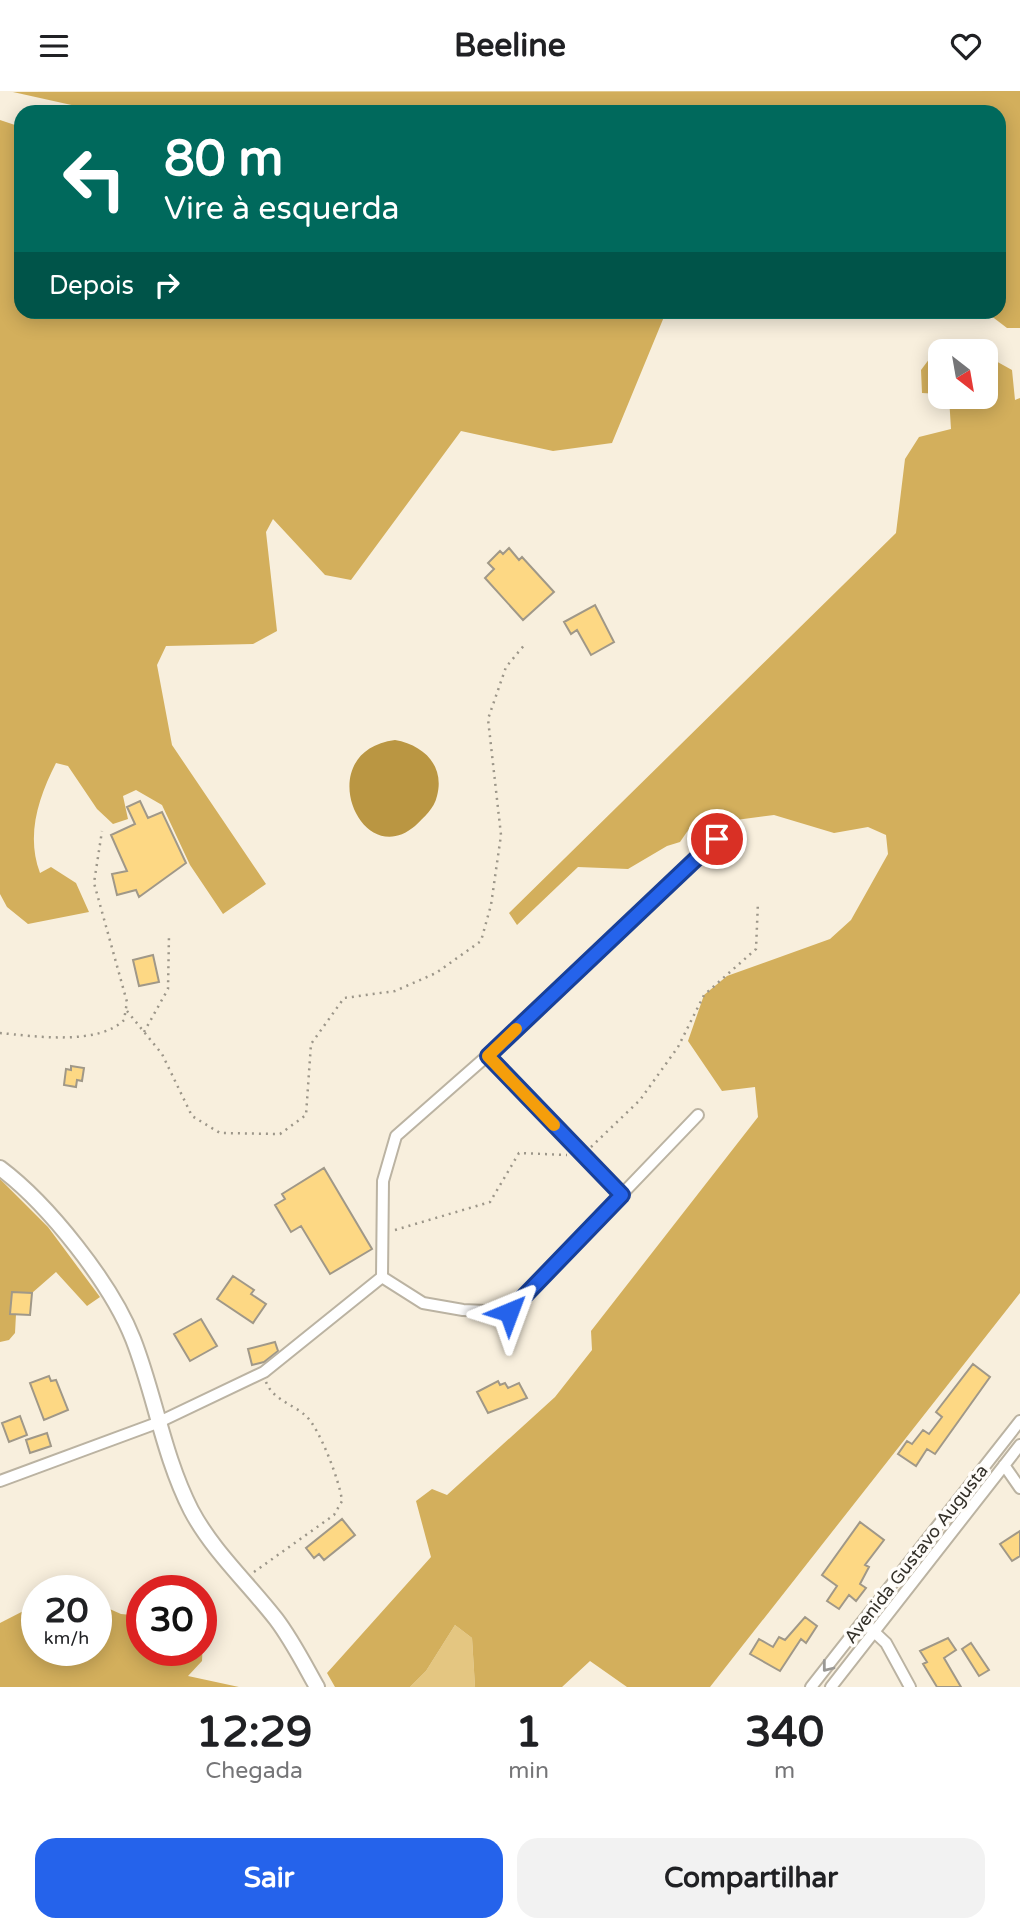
<!DOCTYPE html>
<html lang="pt">
<meta charset="utf-8">
<style>
:root{--surface:#fff;--page:#f2f2f2;--text:#202124;--muted:#757577;--accent:#2563eb}
body{margin:0;font-family:"Varela Round",sans-serif;background:var(--page);color:var(--text);height:100vh;display:flex;flex-direction:column;font-size:26px;white-space:nowrap}
*{box-sizing:border-box;margin:0}
p{font-size:23px;color:var(--muted)}
.icon{flex:none;width:38px;height:38px;fill:none;stroke:currentColor;stroke-width:2;stroke-linecap:round;stroke-linejoin:round}
.map{position:relative;height:1596px;overflow:hidden}
.panel{display:flex;flex-direction:column;background:var(--surface);flex:1}
.panel>*{flex:none}
.guide{position:absolute;left:14px;top:14px;width:992px;height:214px;border-radius:21px;box-shadow:0 4px 18px #0003;background:#00695c;color:#fff;overflow:hidden}
.needle{width:46px;rotate:149deg}
.controls{position:absolute;left:928px;top:248px;display:grid;gap:14px}
.controls a{display:grid;place-items:center;width:70px;height:70px;border-radius:14px;background:var(--surface);box-shadow:0 4px 18px #0003;font-size:35px}
.speed{position:absolute;left:21px;top:1484px;display:flex;gap:14px;font-size:35px;font-weight:700;text-align:center}
.speed>*{display:grid;place-content:center;width:91px;height:91px;border-radius:50%;background:var(--surface);box-shadow:0 4px 18px #0003;line-height:1}
.speed small{font-size:18px;font-weight:400}
.speed .limit{border:10px solid #d22;background:#fff;color:#111}
.pin{position:absolute;display:grid;place-items:center;width:60px;height:60px;color:#fff;margin:-30px;border:4px solid #fff;border-radius:50%;box-shadow:0 2px 7px #0007}
.me{position:absolute;width:77px;margin:-38px;rotate:44deg;stroke-linejoin:round;filter:drop-shadow(0 0 5px #0008)}
.turn{display:flex;align-items:center;gap:24px;height:147px;padding:0 35px;font-size:32px}
.turn .icon{width:91px;height:91px;stroke-width:2.5}
.turn b{display:block;font-size:49px;line-height:60px}
.then{display:flex;align-items:center;height:66px;padding:0 35px;background:#0003;gap:14px;font-size:26px}
.eta{display:flex;justify-content:space-evenly;align-items:center;height:119px;text-align:center}
.eta b{font-size:42px;font-weight:800;line-height:49px}
.button{display:flex;gap:14px;margin-top:auto;padding:14px 35px}
.button a{flex:1;height:80px;border-radius:21px;background:var(--accent);color:#fff;font-size:28px;font-weight:800;line-height:80px;text-align:center}
.button a+a{background:var(--page);color:var(--text)}
header{display:flex;justify-content:space-between;align-items:center;height:91px;padding:0 35px;background:var(--surface);font-size:32px;font-weight:800}
.map>svg:first-child{display:block}
.green{fill:#e4c681}
.forest{fill:#d3af5c}
.water{fill:#ba9642}
.building{fill:#fdd884;stroke:#a09888;stroke-width:2}
.lines{fill:none;stroke-linecap:round;stroke-linejoin:round}
.minor-casing{stroke:#bbb3a2;stroke-width:14}
.secondary-casing{stroke:#bbb3a2;stroke-width:18}
.path{stroke:#9c9689;stroke-width:2.5;stroke-dasharray:2 5;stroke-linecap:butt}
.minor{stroke:#fff;stroke-width:10}
.secondary{stroke:#fff;stroke-width:14}
.oneway{stroke:#9a9894}
.route-casing{stroke:#184099;stroke-width:18}
.route{stroke:#2563eb;stroke-width:12}
.slow{stroke:#f59e0b;stroke-width:12}
.labels{text-anchor:middle;dominant-baseline:central;stroke-width:7;stroke-linejoin:round;paint-order:stroke}
.street-label{font-size:18px;fill:#34312a;stroke:#fffdfa}
</style>
<header><svg class="icon" aria-label="menu" viewBox="0 0 24 24"><path d="M4 6h16M4 12h16M4 18h16"/></svg>Beeline<svg class="icon" aria-label="heart" viewBox="0 0 24 24"><path d="M12 20l-8-8c-3-5 5-10 8-4 3-6 11-1 8 4z"/></svg></header>
<div class="map">
<svg width="1020" height="1596" viewBox="0 0 1020 1596">
<rect width="100%" height="100%" fill="#f8efdd"/>
<!-- green -->
<path class="green" d="M455 1534 472 1547 475 1596H410L426 1580Z"/>
<!-- forest -->
<path class="forest" d="M1020 0V237H1007L986 221 999 220V21H103L13 1Z
M0 29 21 36V220L666 221 612 352 553 360 461 340 351 489 325 484 273 428 266 441 277 540 253 553 166 555 157 574 172 654 266 793 223 823 190 774 162 714 136 699 123 705 128 728 113 733 97 718 68 675 56 672C38 707 26 745 40 782L51 776 76 792 89 821 28 833 7 816 0 803Z
M942 251H963L980 261H940V303L922 302 921 279Z
M985 264 1012 279 1015 309 1020 307V1202L710 1596H627L590 1570 562 1596H475L472 1547 455 1534 426 1580 410 1596H335L327 1582 431 1466 416 1410 432 1398 447 1404 555 1306 592 1259 591 1240 758 1026 755 996 722 1000 688 950 704 904 727 885 830 848 851 829 888 763 886 744 868 736 834 742 774 724 691 735 680 751 667 755 628 778 578 776 517 834 509 822 896 442 905 368 919 346 951 338 949 306H985Z
M0 1088 48 1136 100 1206 87 1215 56 1181 32 1202 12 1201 10 1222 16 1223 15 1242 9 1249 0 1251Z
M96 1512 121 1523 142 1525V1559H201L203 1549 202 1570 188 1585 239 1596H0V1532L37 1513V1559H96Z"/>
<!-- water -->
<path class="water" d="M395 649C424 654 445 675 437 705 434 718 424 726 415 735 360 782 310 660 395 649Z"/>
<!-- building -->
<path class="building" d="M509 457 519 469 522 466 554 501 523 529 485 487 494 478 488 472 500 460 503 463Z
M595 514 614 551 591 564 577 539 571 543 564 531Z
M140 710 148 727 162 721 186 772 139 806 136 799 117 804 112 783 127 780 111 744 135 733 127 716Z
M153 864 159 891 139 895 133 869Z
M71 975 84 977 82 990 77 989 76 996 64 994 66 978 71 979Z
M324 1077 372 1158 330 1183 301 1135 291 1141 275 1114 285 1108 282 1103Z
M233 1185 254 1199 251 1203 266 1213 253 1232 217 1208Z
M12 1201 32 1202 30 1224 10 1223Z
M201 1228 217 1255 190 1270 174 1243Z
M275 1251 278 1260 264 1271 252 1274 248 1258Z
M973 1273 990 1286 935 1363 927 1358 916 1375 898 1363 907 1350 912 1353 923 1339 929 1343 942 1326 936 1321Z
M49 1285 51 1290 56 1289 68 1319 44 1329 30 1292Z
M498 1290 500 1294 505 1292 508 1297 519 1292 527 1307 488 1322 477 1301Z
M20 1325 27 1344 9 1351 2 1332Z
M47 1342 51 1355 30 1362 26 1349Z
M342 1428 355 1444 324 1469 319 1463 314 1467 306 1457Z
M860 1431 884 1449 865 1474 869 1476 860 1493 866 1497 856 1510 849 1504 839 1518 827 1510 837 1495 822 1484Z
M1020 1440V1465L1012 1470 1000 1453Z
M805 1526 817 1535 806 1552 801 1548 780 1580 750 1563 759 1548 773 1556 779 1546 785 1549Z
M948 1547 956 1559 944 1567 961 1596H937L923 1573 927 1571 920 1560Z
M971 1552 989 1579 979 1585 962 1558Z"/>
<g class="lines">
<defs>
<path id="minor" d="M487 965 622 1104
M698 1024 509 1221 463 1219 423 1212 382 1186 383 1090 396 1045 487 965 717 748
M1004 1374 1020 1397
M0 1390 157 1332 264 1281 382 1186
M870 1537 886 1552 910 1596
M811 1596 1020 1330
M831 1596 1020 1354"/>
<path id="secondary" d="M0 1077C48 1113 111 1192 133 1248 155 1304 163 1364 191 1419 212 1459 248 1492 276 1528 292 1549 304 1573 317 1596"/>
</defs>
<!-- minor casing -->
<use href="#minor" class="minor-casing"/>
<!-- secondary casing -->
<use href="#secondary" class="secondary-casing"/>
<!-- path -->
<path class="path" d="M127 920 162 963 192 1025 220 1042 280 1043 306 1024 311 953 344 907 395 900 436 882 481 850 491 814 501 744 488 628 506 576 526 552
M144 941 168 898 169 844
M0 942C33 945 98 955 124 929L127 911 94 792 102 740
M591 1056 640 1009 678 956 704 904 756 858 758 811
M395 1139 490 1111 519 1062 567 1064
M254 1481 334 1424 342 1410C340 1391 320 1338 306 1325 293 1313 273 1309 266 1291"/>
<!-- minor -->
<use href="#minor" class="minor"/>
<!-- secondary -->
<use href="#secondary" class="secondary"/>
</g>
<!-- one-way arrows -->
<defs><path id="oneway-chevron" d="M-2-3.5L2.5 0L-2 3.5" fill="none" stroke-width="1.6" stroke-linecap="round" stroke-linejoin="round" transform="scale(1.75)"/></defs>
<use class="oneway" href="#oneway-chevron" transform="translate(827 1576) rotate(128)"/>
<g class="lines">
<defs>
<path id="route" d="M509 1221 622 1104 488 965 717 748"/>
</defs>
<!-- route casing -->
<use href="#route" class="route-casing"/>
<!-- route -->
<use href="#route" class="route"/>
<!-- slow -->
<path class="slow" d="M516 938 488 965 554 1034"/>
</g>
<g class="labels">
<!-- street labels -->
<g class="street-label">
<text transform="translate(916 1463) rotate(-52)">Avenida Gustavo Augusta</text>
</g>
</g>
</svg>
<div class="controls">
<a><svg class="needle" viewBox="-14 -14 28 28"><path d="M0-13l5 13h-10z" fill="#e53935"/><path d="M0 13l5-13h-10z" fill="#757577"/></svg></a>
</div>
<div class="speed"><div>20<small>km/h</small></div><div class="limit">30</div></div>
<div class="pin" style="left:717px;top:748px;background:#d93025"><svg class="icon" aria-label="arrive" viewBox="0 0 24 24"><path d="M6 21V4h12l-3 4 3 4H6"/></svg></div>
<svg class="me" style="left:509px;top:1221px" viewBox="-20 -20 40 40"><path d="M0-17L14 15 0 8-14 15z" fill="#2563eb" stroke="#fff" stroke-width="4"/></svg>
<div class="guide">
<div class="turn"><svg class="icon" aria-label="left" viewBox="0 0 24 24"><path d="M17 20v-9H6M10 6l-5 5 5 5"/></svg><div><b>80 m</b>Vire à esquerda</div></div>
<div class="then">Depois<svg class="icon" aria-label="right" viewBox="0 0 24 24"><path d="M7 20v-9h11M14 6l5 5-5 5"/></svg></div>
</div>
</div>
<section class="panel">
<div class="eta">
<div><b>12:29</b><p>Chegada</p></div>
<div><b>1</b><p>min</p></div>
<div><b>340</b><p>m</p></div>
</div>
<div class="button"><a>Sair</a><a>Compartilhar</a></div>
</section>
